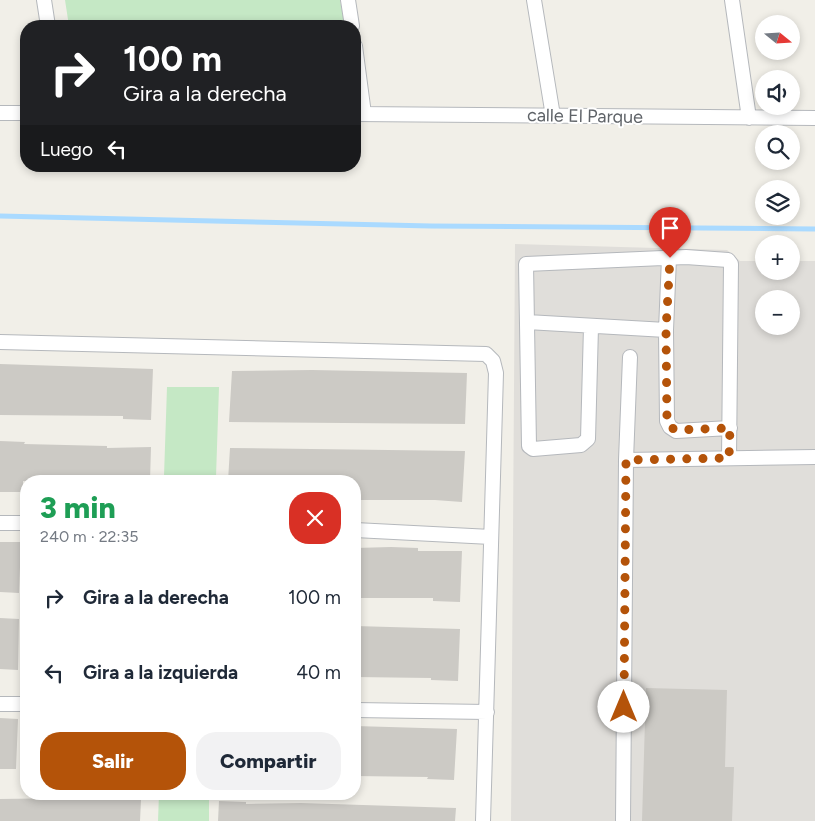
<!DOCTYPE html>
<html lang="es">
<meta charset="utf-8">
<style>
:root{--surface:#fff;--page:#f2f2f3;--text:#1f2937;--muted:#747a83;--accent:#b45309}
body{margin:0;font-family:Figtree,sans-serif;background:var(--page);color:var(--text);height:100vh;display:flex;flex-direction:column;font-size:19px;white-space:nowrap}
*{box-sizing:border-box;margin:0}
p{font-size:16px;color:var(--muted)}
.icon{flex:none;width:28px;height:28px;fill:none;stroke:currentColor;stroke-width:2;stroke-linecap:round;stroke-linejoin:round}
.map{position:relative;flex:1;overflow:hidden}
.drawer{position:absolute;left:20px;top:475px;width:341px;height:325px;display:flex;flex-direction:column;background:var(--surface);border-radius:20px;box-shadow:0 2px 8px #0003}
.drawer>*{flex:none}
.banner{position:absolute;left:20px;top:20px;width:341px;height:152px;border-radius:20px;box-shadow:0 2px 8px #0003;background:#202124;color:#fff;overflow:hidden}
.needle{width:32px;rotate:108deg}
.buttons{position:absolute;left:755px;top:15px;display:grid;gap:10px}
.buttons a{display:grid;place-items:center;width:45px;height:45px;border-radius:50%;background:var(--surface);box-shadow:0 2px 8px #0003;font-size:25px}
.pin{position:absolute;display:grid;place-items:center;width:42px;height:42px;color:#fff;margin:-51px -21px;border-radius:50% 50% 50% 0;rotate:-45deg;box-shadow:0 0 5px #0007}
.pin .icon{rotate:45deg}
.me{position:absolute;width:55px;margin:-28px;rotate:0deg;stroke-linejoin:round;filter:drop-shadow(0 0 4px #0008)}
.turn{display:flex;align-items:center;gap:18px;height:105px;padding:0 20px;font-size:22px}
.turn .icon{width:65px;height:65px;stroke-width:2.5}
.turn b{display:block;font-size:35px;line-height:42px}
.then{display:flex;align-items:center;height:48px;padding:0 20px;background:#0003;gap:10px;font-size:19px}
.round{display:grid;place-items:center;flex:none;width:52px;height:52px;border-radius:20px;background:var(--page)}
.head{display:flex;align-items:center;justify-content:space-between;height:85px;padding:0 20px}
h1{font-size:30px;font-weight:800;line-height:38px;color:#1e9e55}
.primary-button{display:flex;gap:10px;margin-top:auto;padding:10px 20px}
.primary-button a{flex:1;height:58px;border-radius:20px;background:var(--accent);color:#fff;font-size:20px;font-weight:800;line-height:58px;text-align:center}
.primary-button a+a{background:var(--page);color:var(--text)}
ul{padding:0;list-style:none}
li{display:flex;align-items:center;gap:15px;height:75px;padding:0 20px}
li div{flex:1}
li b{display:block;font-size:19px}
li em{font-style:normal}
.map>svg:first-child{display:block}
.industrial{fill:#e0deda;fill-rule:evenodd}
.green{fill:#c5e8c5}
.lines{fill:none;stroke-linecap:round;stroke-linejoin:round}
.stream{stroke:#aadaff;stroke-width:5}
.building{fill:#cccac5}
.minor-casing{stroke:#b5b8bc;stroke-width:16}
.minor{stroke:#fff;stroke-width:14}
.route{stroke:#b45309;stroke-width:9;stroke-dasharray:0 16.2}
.labels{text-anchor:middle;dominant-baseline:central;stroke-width:4;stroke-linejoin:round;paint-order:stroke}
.street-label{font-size:18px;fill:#5f6368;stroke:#fff}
</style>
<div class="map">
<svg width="815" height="821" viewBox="0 0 815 821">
<rect width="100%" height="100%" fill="#f1efe8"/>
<!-- industrial -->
<path class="industrial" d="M515 244 727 250 740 261H764V271H791V261H815V821H511ZM764 299H791V326H764Z"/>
<!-- green -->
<path class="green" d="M65 0H340L345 26H69Z
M167 387H219L216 477 164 476Z
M159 794H209V821H158Z"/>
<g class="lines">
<!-- stream -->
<path class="stream" d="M0 216 431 226 815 229"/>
</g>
<!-- building -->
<path class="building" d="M0 364 153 369 151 420 123 419V416L0 415Z
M312 370 467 373 465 424 229 422 232 371Z
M0 441 25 442 24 444 107 446V448L151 447 150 481H23V492H0Z
M230 448 465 451 462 502 435 500H355V481H228Z
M0 542H21L19 593 0 592Z
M391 547 418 548V551H462L460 602 433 601V598H355V548Z
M0 618 19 619 18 670 0 669Z
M355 626 460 629 458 681 431 680V678L355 677Z
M646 688 727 690 725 767H734L732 821H642Z
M0 718 18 719 16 769H0Z
M355 726 457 729 454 780 427 779 428 777 355 776Z
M70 798 141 800 140 821H0V799Z
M219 801 246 802V804L301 803 456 808 455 821H218Z"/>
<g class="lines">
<defs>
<path id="minor" d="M44 0 48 26
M348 0 352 26
M534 0 553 116
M732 0 749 118
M355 46 364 114
M0 113H26
M355 114 815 118
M669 258 666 330 667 421 670 427 676 431 730 428
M527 322 666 330
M591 327 588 439 581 445 533 449 529 446 526 264 686 257 728 260 731 264 729 458
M0 342 486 354 493 361 496 373 483 821
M626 460 630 357
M0 523H26
M355 530 491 537
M0 704H26
M355 710 487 712
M623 821 626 460 815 457"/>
</defs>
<!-- minor casing -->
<use href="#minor" class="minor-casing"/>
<!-- minor -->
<use href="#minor" class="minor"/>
</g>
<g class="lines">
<!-- route -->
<path class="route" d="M624 707 626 460 729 458 730 428 676 430 670 427 667 421 666 330 670 258"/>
</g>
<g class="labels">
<!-- street labels -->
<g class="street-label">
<text transform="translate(585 116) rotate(1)">calle El Parque</text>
</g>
</g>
</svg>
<div class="buttons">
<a><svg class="needle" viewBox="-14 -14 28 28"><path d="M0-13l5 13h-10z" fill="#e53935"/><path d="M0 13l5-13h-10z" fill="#747a83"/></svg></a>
<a><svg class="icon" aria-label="sound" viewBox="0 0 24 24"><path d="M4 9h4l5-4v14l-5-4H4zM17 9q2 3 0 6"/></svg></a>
<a><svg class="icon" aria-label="search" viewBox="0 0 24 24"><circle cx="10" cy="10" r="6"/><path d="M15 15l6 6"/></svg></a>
<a><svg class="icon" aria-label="layers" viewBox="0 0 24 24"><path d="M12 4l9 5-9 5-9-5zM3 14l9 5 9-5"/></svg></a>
<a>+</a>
<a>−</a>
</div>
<div class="pin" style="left:670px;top:258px;background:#d93025"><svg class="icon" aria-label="arrive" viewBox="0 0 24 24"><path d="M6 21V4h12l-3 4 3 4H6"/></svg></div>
<svg class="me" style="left:624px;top:707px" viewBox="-20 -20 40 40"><circle r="19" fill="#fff"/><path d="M0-13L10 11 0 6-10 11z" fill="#b45309"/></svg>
<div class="banner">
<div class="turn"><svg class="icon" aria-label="right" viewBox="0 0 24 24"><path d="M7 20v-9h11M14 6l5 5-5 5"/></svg><div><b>100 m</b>Gira a la derecha</div></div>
<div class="then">Luego<svg class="icon" aria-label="left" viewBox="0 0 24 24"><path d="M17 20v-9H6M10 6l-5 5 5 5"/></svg></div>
</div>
<section class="drawer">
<div class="head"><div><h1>3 min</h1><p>240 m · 22:35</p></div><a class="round" style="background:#d93025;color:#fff"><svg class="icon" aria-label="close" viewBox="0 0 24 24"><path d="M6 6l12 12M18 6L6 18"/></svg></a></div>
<ul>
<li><svg class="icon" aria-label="right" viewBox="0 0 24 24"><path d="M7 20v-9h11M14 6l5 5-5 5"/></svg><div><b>Gira a la derecha</b></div><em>100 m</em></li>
<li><svg class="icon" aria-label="left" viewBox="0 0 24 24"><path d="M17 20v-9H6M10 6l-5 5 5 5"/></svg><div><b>Gira a la izquierda</b></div><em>40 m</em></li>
</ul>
<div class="primary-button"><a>Salir</a><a>Compartir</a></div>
</section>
</div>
